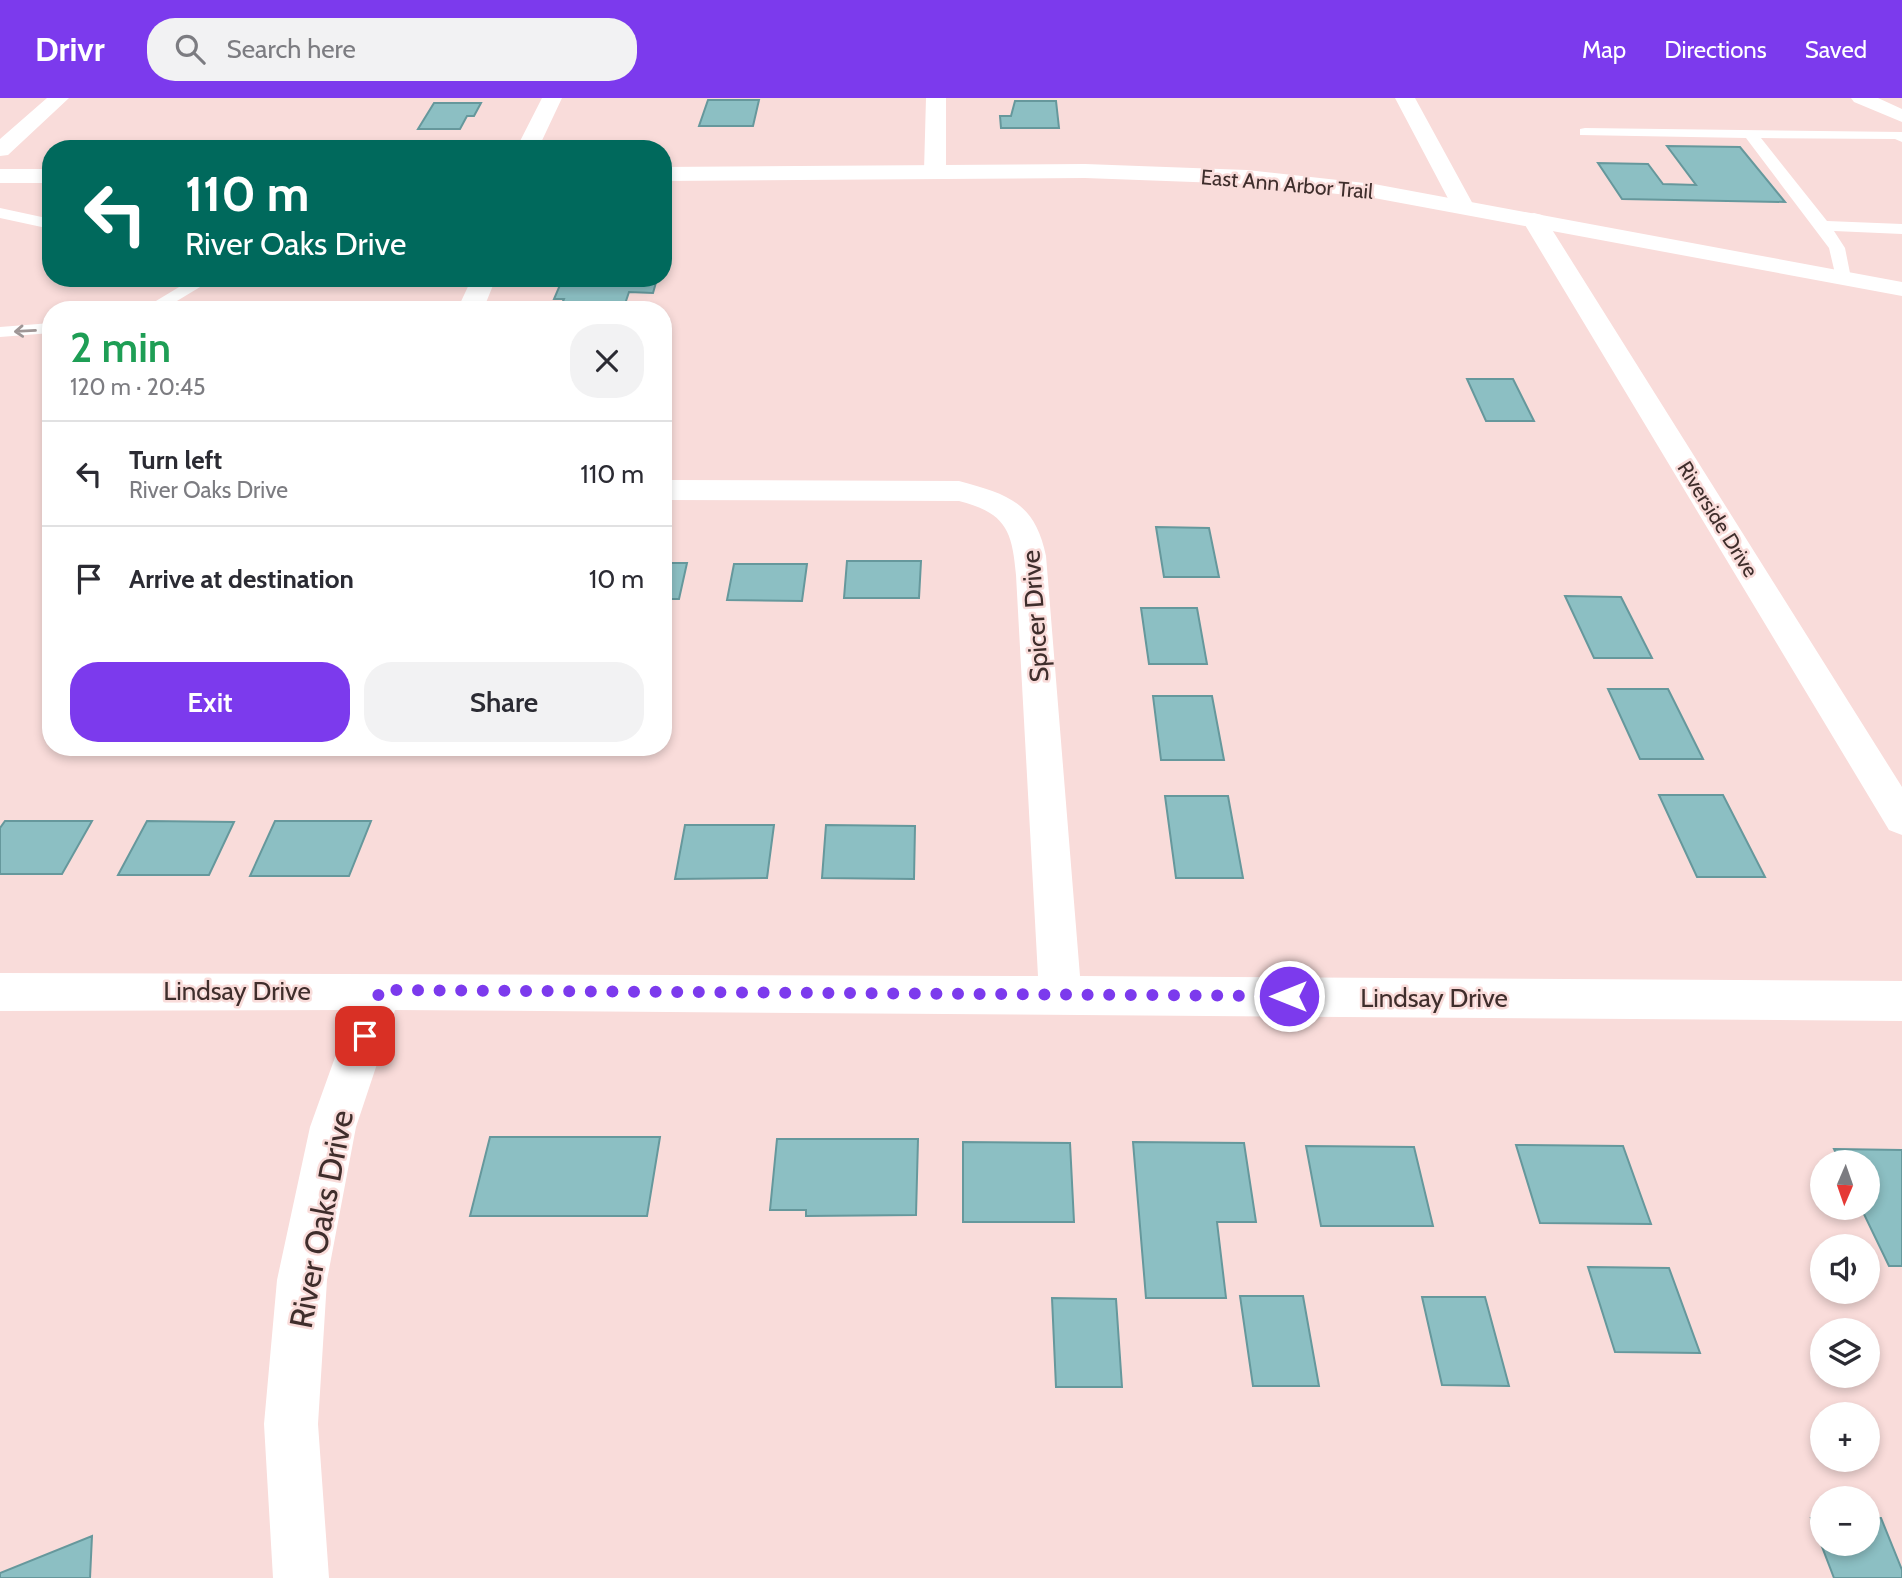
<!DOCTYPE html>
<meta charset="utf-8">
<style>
:root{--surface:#fff;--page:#f2f2f3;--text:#2b2b33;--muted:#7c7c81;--line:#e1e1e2;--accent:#7c3aed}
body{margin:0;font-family:Cabin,sans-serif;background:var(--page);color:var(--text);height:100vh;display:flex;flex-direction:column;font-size:26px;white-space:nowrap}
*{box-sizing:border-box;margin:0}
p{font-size:23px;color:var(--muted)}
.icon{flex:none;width:38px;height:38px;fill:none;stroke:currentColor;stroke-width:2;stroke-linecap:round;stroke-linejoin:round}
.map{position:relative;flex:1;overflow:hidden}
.details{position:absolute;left:42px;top:203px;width:630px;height:455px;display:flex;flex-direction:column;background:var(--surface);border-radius:28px;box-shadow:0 4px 10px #0003}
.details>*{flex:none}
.top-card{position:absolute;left:42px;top:42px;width:630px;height:147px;border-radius:28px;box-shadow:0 4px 10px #0003;background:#00695c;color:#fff;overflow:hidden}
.needle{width:46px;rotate:182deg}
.buttons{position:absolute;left:1810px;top:1052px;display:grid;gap:14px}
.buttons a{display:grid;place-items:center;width:70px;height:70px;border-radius:50%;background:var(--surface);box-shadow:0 4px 10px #0003;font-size:35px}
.pin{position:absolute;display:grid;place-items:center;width:60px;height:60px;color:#fff;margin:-30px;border-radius:14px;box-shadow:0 4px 10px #0006}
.me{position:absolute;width:77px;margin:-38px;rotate:270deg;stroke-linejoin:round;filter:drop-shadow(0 0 5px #0008)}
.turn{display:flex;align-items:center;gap:24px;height:147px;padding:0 28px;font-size:32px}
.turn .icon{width:91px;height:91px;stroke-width:2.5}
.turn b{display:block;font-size:49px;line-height:60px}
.round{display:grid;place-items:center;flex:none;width:74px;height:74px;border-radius:28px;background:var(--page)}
.overview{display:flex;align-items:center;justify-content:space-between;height:119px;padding:0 28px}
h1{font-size:42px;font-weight:600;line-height:52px;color:#1e9e55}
.primary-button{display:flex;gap:14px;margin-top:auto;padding:14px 28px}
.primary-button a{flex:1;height:80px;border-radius:28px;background:var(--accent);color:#fff;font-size:28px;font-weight:600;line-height:80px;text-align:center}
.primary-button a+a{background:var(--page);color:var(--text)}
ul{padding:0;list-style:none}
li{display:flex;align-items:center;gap:21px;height:105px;padding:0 28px;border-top:2px solid var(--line)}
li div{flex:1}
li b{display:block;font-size:26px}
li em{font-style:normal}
header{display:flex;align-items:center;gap:42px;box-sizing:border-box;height:98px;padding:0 35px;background:var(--accent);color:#fff}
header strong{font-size:33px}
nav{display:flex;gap:38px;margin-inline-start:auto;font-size:24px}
.search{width:490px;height:63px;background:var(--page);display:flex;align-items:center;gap:18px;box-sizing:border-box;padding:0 24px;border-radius:28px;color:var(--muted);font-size:26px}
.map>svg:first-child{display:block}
.building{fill:#8cbfc3;stroke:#66989c;stroke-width:2}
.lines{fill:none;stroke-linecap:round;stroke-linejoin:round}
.lane{fill:#fff;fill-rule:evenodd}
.street{fill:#fff;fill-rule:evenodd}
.secondary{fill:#fff;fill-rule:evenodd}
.oneway{stroke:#9f9696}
.route{stroke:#7c3aed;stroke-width:12;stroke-dasharray:0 21.6}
.labels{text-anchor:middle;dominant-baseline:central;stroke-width:5;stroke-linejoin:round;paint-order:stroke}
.far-street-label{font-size:21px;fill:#3f2e2c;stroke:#f9dcda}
.street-label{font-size:26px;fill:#3f2e2c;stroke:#f9dcda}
.near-street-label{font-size:32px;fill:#3f2e2c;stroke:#f9dcda}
</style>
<header>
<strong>Drivr</strong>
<div class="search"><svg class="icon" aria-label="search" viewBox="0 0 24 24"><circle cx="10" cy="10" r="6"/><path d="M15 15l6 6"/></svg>Search here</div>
<nav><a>Map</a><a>Directions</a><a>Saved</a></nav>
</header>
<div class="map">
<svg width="1902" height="1480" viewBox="0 0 1902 1480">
<rect width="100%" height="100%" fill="#f9dcda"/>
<!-- building -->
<path class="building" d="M708 2H759L753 28H699Z
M1015 3H1056L1059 30H1001L1000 18H1011Z
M434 5H481L474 18H467L460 31H418Z
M1667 48 1740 49 1785 104 1622 101 1598 65 1648 66 1663 86 1696 87Z
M563 180 657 181 653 195 629 194 623 212H559L564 201H554Z
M1467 281H1513L1534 323H1486Z
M1156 429 1209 430 1219 479H1164Z
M847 463H921L919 500H844Z
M663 465H687L679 501H663Z
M734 466H807L802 503 727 502Z
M1565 498 1621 499 1652 560H1594Z
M1141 510H1197L1207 566H1149Z
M1608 591H1668L1703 661H1640Z
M1153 598H1212L1224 662H1161Z
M1659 697H1723L1765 779H1697Z
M1165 698H1228L1243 780H1176Z
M5 723H92L62 776H0V730Z
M147 723 234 724 209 777H118Z
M275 723H371L349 778H250Z
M685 727H774L767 780 675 781Z
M826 727 915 728 914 781 822 780Z
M490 1039H660L647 1118H470Z
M777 1041H918L916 1117 806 1118V1112H770Z
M963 1044 1070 1045 1074 1124H963Z
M1133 1044 1244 1045 1256 1124H1217L1226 1200H1146Z
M1516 1047 1623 1048 1651 1126 1540 1125Z
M1306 1048 1414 1049 1433 1128H1321Z
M1834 1051 1902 1052V1168H1889L1861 1110H1867V1064H1840Z
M1588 1169 1669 1170 1700 1255 1615 1254Z
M1240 1198H1303L1319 1288H1253Z
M1422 1199H1485L1509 1288 1442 1287Z
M1052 1200 1116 1201 1122 1289H1056Z
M1811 1420H1822V1446H1867V1420H1881L1902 1472V1480H1834Z
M92 1438 90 1480H0V1475Z"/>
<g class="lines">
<!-- lane -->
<path class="lane" d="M1585 30 1902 34V44L1895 41 1761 40 1827 123 1902 126V136L1834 133 1845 150 1851 180 1849 184H1837L1829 150 1746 40 1580 37V31Z
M0 110 51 121V131L0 120Z
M194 180H215L162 212H141Z
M51 225V235L0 239V229Z"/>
<!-- street -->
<path class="street" d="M47 0H69L8 57 0 58V41Z
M542 0H562L538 51H516Z
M926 0H946V73L935 80 924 73Z
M1395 0H1415L1474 108 1471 113H1455L1452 108Z
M1851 0H1878L1902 11V24L1854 4Z
M1534 115 1542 117 1546 122 1902 689V737L1889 732 1522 122 1526 117Z
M472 180H496L483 212H457Z
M663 382 959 383C1007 396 1035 404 1046 458L1080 878 1902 883V923L395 912 356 1029 327 1182 318 1326 329 1480H273L264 1326 277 1182 310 1029 352 912 0 913V875L1038 878 1016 477C1012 431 1005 415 959 403L663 402Z"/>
<!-- secondary -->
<path class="secondary" d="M1085 66 1247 72 1374 86 1902 184V198L1374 100 1247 86 1085 80 663 83V69Z
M0 71H51V85H0Z"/>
</g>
<!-- one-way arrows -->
<defs><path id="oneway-shaft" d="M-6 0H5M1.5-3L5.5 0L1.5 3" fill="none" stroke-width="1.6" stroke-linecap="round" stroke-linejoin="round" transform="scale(1.75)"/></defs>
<use class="oneway" href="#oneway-shaft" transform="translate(25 233) rotate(177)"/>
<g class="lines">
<!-- route -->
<path class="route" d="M365 938 380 892 1289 898"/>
</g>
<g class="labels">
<!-- far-street labels -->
<g class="far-street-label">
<text transform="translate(1287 86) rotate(5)">East Ann Arbor Trail</text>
<text transform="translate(1718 421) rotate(58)">Riverside Drive</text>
</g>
<!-- street labels -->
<g class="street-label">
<text transform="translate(1035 518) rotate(-94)">Spicer Drive</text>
<text x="237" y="893">Lindsay Drive</text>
<text x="1434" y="900">Lindsay Drive</text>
</g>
<!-- near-street labels -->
<g class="near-street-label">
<text transform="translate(321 1121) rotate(-79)">River Oaks Drive</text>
</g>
</g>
</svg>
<div class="buttons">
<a><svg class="needle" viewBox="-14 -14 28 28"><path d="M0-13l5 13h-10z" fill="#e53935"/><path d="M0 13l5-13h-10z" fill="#7c7c81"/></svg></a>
<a><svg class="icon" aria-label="sound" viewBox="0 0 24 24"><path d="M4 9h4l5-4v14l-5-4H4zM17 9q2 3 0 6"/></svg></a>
<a><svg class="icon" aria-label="layers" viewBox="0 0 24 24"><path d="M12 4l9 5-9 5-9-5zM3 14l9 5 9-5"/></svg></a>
<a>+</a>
<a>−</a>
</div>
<div class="pin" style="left:365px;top:938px;background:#d93025"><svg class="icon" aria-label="arrive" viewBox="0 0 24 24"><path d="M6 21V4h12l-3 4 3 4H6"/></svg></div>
<svg class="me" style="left:1289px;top:898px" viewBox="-20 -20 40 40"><circle r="17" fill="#7c3aed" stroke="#fff" stroke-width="3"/><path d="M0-11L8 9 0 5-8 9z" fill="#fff"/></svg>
<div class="top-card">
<div class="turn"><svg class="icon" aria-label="left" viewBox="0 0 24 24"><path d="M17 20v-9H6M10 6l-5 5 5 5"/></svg><div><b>110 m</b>River Oaks Drive</div></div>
</div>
<section class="details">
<div class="overview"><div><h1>2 min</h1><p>120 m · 20:45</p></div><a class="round"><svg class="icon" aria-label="close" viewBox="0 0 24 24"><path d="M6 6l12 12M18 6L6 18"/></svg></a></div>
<ul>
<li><svg class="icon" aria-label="left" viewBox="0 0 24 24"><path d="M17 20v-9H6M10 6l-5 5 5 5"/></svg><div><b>Turn left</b><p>River Oaks Drive</p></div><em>110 m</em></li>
<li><svg class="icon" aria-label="arrive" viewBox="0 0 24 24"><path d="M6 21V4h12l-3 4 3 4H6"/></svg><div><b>Arrive at destination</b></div><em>10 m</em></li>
</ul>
<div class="primary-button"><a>Exit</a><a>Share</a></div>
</section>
</div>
